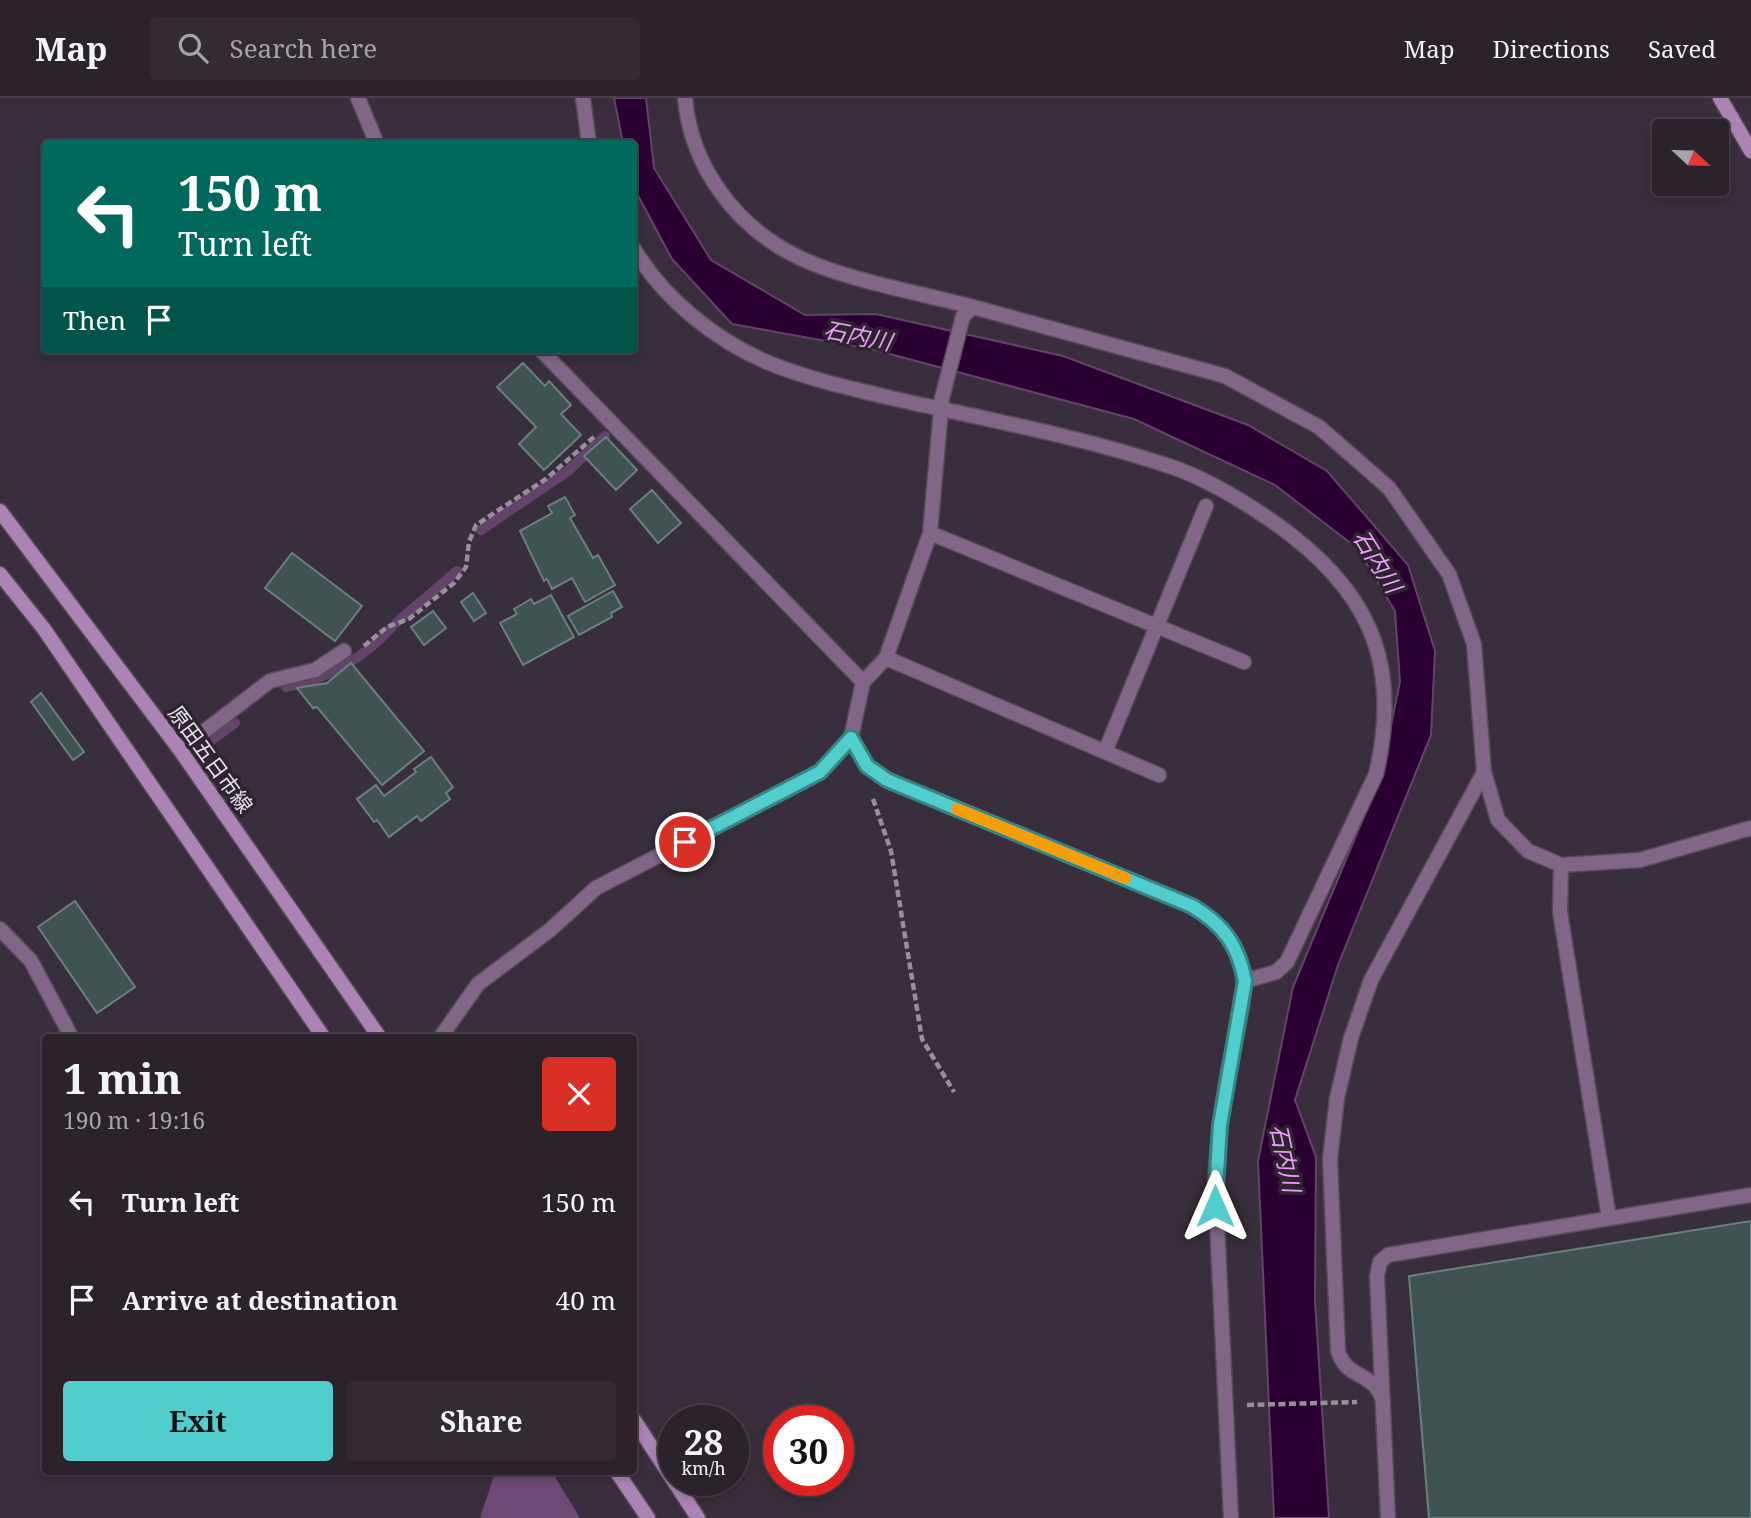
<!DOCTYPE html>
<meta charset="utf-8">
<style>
:root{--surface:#2b222c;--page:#332a34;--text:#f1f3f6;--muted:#a6a4a9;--line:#473f48;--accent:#52cdcd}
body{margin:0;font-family:"Noto Serif","Noto Sans JP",serif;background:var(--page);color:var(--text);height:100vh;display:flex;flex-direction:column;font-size:26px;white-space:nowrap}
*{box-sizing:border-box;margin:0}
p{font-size:23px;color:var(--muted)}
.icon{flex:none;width:38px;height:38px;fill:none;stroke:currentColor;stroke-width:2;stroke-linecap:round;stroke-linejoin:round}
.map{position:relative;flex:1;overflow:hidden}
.sheet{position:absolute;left:42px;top:936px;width:595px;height:441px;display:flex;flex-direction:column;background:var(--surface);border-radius:7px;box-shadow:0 4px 10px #0003,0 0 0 2px var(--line)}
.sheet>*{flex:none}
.banner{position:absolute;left:42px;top:42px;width:595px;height:214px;border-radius:7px;box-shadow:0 4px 10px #0003,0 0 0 2px var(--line);background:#00695c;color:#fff;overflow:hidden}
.needle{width:46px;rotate:112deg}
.fabs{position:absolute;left:1652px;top:21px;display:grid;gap:14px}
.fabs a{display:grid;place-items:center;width:77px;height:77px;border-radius:7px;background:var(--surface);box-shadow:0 4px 10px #0003,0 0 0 2px var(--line);font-size:35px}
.speed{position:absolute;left:658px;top:1307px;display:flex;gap:14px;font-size:35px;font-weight:700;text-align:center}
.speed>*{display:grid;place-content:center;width:91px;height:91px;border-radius:50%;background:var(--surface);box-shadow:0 4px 10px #0003,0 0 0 2px var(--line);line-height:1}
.speed small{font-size:18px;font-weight:400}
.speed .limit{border:10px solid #d22;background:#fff;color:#111}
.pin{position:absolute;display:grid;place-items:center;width:60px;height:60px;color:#fff;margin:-30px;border:4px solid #fff;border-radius:50%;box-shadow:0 2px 7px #0007}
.me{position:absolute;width:77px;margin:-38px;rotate:0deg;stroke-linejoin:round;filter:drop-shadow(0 0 5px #0008)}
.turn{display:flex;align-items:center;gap:24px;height:147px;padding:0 21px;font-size:32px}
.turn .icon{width:91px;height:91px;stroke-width:2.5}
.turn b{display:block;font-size:49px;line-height:60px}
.then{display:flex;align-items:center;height:66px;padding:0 21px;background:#0003;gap:14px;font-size:26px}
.round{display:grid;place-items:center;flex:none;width:74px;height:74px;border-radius:7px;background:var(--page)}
.summary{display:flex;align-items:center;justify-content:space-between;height:119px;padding:0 21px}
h1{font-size:42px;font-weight:700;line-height:52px}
.primary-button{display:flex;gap:14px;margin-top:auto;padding:14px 21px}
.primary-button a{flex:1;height:80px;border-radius:7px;background:var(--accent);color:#111;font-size:28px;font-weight:700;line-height:80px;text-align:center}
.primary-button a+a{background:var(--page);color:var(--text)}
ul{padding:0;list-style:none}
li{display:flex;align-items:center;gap:21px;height:98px;padding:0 21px}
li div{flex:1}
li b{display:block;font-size:26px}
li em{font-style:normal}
header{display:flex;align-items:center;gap:42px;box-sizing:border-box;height:98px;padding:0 35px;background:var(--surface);border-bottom:2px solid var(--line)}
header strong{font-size:33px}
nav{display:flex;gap:38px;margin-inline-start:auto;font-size:24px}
.search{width:490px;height:63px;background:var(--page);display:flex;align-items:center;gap:18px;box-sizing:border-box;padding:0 24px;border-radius:7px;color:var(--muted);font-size:26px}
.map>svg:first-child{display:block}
.green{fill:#6d4975}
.water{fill:#2a0032;stroke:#634469;stroke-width:2}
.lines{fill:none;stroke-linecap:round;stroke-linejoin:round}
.stream{stroke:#634469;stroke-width:10}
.building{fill:#3e5352;stroke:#6a8080;stroke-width:2}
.lane-casing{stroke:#554b57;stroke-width:17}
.street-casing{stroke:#554b57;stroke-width:17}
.secondary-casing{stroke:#554b57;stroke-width:17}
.path{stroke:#978f99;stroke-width:4.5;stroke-dasharray:7 3.5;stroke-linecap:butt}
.lane{stroke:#806785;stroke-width:14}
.street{stroke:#806785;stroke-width:14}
.secondary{stroke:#ab83b4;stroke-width:14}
.route-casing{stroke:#358585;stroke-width:18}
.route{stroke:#52cdcd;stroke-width:12}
.slow{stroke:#f59e0b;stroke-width:12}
.labels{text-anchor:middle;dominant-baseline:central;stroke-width:7;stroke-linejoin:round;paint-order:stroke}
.street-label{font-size:21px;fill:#e8e2ea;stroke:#2e2430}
.water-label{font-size:23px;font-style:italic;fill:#ee9ffe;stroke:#2e2430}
</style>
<header>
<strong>Map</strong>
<div class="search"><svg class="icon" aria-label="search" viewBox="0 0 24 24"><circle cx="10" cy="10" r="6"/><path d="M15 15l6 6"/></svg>Search here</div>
<nav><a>Map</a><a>Directions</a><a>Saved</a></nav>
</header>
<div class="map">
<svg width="1751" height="1420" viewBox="0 0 1751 1420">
<rect width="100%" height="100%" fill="#392e3b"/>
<!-- green -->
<path class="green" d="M495 1374H552L580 1420H480Z"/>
<!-- water -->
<path class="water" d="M614 0H646L654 70 711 162 805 217 876 216 1063 258 1248 327 1327 373 1408 467 1435 553 1431 637 1338 867 1295 1002 1316 1059 1315 1203 1329 1420H1274L1258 1063 1293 889 1380 680 1400 584 1395 513 1358 451 1275 387 1134 321 871 251 732 226 672 161 634 90V46L623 45Z"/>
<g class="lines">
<!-- stream -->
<path class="stream" d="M481 432 568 373 605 338
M397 524 457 473
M286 589C326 582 364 560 392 529
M212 642 235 625"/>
</g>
<!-- building -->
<path class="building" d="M523 265 545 288 549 283 571 307 561 316 581 337 544 372 519 346 536 329 497 289Z
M606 339 637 372 616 392 584 358Z
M652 392 681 425 658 445 630 411Z
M565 399 575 417 570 420 593 460 598 457 615 487 585 504 572 480 552 491 547 481 544 483 520 433 552 415 548 408Z
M292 455 362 508 335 543 265 490Z
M613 493 622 509 611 515 612 519 579 537 568 518Z
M473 495 486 515 474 523 461 504Z
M551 497 574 539 523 567 500 525 517 516 514 511 531 501 534 506Z
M433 513 446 530 424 547 411 529Z
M351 565 424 653 382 687 317 609 313 610 297 590 327 585Z
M41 595 84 654 73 662 31 604Z
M431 659 453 689 446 695 450 701 421 723 417 718 389 739 377 722 374 724 357 701 376 687 384 698 416 674 414 671Z
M75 803 135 889 97 915 38 829Z
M1751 1123V1420H1429L1409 1178Z"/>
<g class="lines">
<defs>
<path id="lane" d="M685 0C691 69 736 129 798 159 845 182 921 195 973 209"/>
<path id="street" d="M358 0 377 46
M583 0 589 46
M634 151C663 200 716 243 769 265 808 281 850 290 891 300 984 321 1079 338 1169 368 1206 380 1240 401 1272 423 1366 488 1403 561 1376 676L1287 864 1276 874 1245 883
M541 252 863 584
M930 435 1244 564
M886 560 1159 677
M851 640 867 668 887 682 1192 808C1267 852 1242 904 1228 974 1222 1009 1218 1045 1215 1081L1231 1420
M180 652 270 583 315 572 344 553
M1105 654 1206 408
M1561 767 1560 814 1609 1120
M0 831 31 863 72 940
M440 940 478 886 550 832 596 790 820 674 851 640 863 584 886 560 930 435 942 300 963 218 973 209 1225 278 1319 329 1389 390 1449 476 1474 546 1484 674 1498 722 1528 753 1561 767 1640 762 1751 730
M1383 1303C1374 1272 1347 1283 1338 1253L1330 1061 1337 1000 1351 940 1371 882 1484 674
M1388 1420 1377 1178 1380 1164 1388 1157 1751 1097"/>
<path id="secondary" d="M1720 0 1751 53
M0 413 180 652 380 940
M0 476 44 531 324 940
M634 1322 698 1420
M617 1374 648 1420"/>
</defs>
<!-- lane casing -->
<use href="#lane" class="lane-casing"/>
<!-- street casing -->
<use href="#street" class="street-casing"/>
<!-- secondary casing -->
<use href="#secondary" class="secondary-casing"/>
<!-- path -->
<path class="path" d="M364 548 387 529 409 521 454 485 466 469 469 444 476 427 546 381 595 338
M873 701 891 753 922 941 954 994
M1247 1307 1357 1304"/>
<!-- lane -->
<use href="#lane" class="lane"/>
<!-- street -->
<use href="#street" class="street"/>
<!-- secondary -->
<use href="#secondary" class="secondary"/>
</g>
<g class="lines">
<defs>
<path id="route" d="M685 744 820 674 851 640 867 668 887 682 1192 808C1224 827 1238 847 1245 883L1220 1027 1215 1108"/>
</defs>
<!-- route casing -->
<use href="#route" class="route-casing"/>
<!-- route -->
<use href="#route" class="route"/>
<!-- slow -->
<path class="slow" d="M957 711 1125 780"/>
</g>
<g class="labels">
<!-- street labels -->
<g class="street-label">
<text transform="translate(211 661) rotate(54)">原田五日市線</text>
</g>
<!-- water labels -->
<g class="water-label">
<text transform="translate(858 237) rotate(11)">石内川</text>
<text transform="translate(1378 463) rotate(58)">石内川</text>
<text transform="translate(1286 1060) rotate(78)">石内川</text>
</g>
</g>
</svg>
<div class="fabs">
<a><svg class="needle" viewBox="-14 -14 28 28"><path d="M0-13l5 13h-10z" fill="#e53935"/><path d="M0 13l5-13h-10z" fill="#a6a4a9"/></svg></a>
</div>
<div class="speed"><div>28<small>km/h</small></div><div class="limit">30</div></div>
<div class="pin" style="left:685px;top:744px;background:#d93025"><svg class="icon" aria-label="arrive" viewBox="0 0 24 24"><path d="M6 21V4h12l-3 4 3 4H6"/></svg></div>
<svg class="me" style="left:1215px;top:1108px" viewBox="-20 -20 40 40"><path d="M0-17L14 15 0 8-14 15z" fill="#52cdcd" stroke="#fff" stroke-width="4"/></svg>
<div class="banner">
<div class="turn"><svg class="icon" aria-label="left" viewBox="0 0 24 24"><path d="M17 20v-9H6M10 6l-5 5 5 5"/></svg><div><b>150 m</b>Turn left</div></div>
<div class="then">Then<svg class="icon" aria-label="arrive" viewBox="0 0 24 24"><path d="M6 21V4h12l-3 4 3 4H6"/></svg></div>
</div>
<section class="sheet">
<div class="summary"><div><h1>1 min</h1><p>190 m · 19:16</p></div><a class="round" style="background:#d93025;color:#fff"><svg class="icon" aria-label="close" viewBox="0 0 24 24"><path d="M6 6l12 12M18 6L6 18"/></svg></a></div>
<ul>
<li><svg class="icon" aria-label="left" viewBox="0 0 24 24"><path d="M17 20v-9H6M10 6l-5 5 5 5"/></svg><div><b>Turn left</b></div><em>150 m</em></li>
<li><svg class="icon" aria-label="arrive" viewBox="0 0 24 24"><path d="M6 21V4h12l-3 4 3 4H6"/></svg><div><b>Arrive at destination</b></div><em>40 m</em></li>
</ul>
<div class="primary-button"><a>Exit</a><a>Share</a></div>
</section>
</div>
